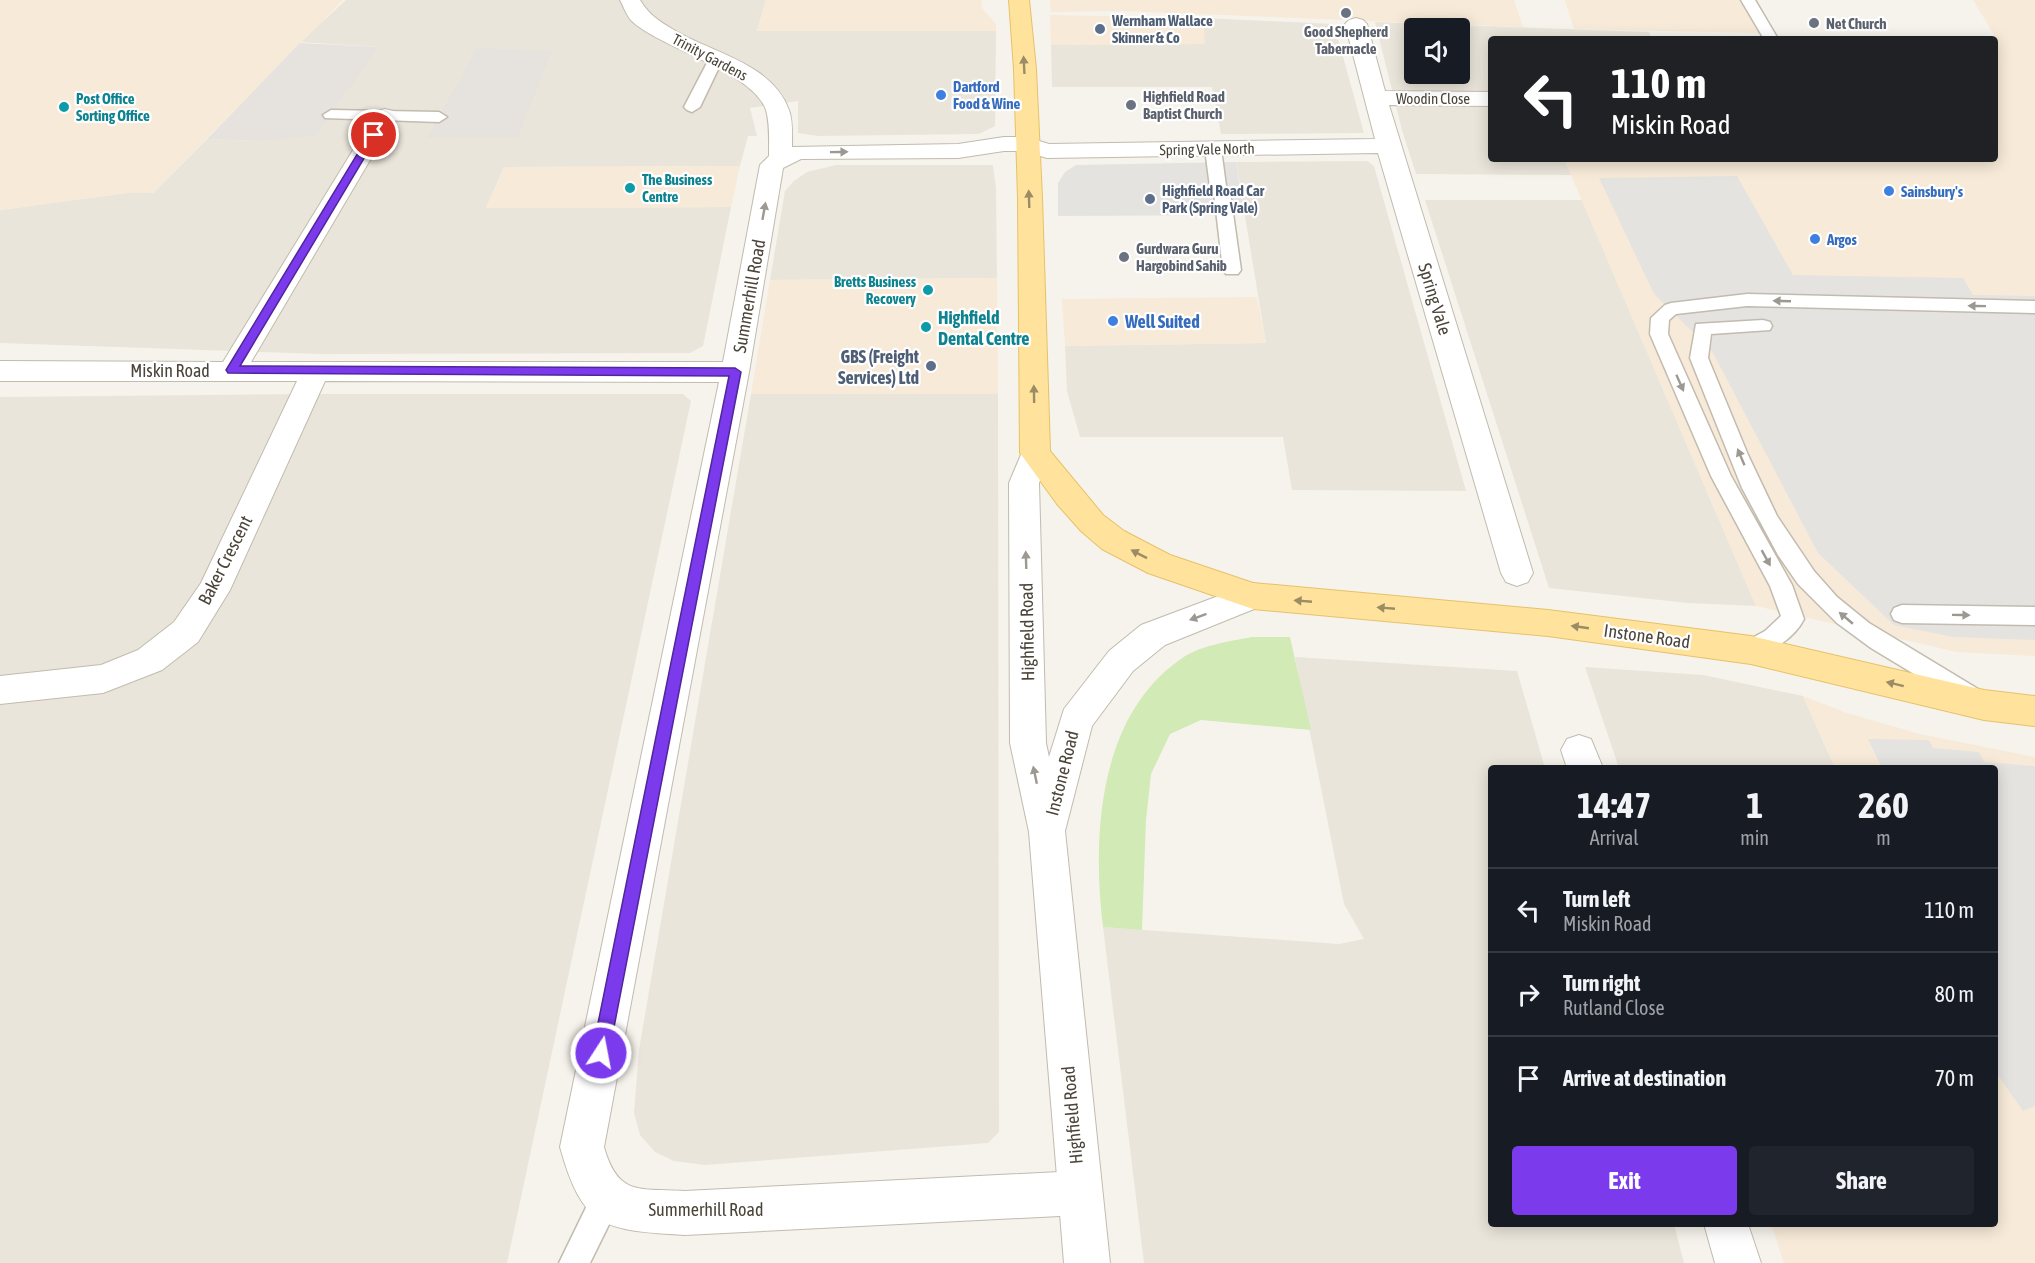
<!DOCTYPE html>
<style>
:root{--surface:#171b24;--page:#20242c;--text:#f1f3f6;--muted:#9ea1a6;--line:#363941;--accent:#7c3aed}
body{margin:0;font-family:"Asap Condensed",sans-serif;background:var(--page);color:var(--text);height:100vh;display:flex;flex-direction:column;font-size:22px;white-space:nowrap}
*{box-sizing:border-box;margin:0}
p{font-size:20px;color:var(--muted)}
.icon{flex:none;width:33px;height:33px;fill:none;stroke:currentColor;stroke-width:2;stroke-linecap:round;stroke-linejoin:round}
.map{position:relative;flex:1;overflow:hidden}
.sheet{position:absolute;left:1488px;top:765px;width:510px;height:462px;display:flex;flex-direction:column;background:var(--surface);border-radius:6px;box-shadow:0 3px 15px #0003}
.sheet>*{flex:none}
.top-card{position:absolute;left:1488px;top:36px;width:510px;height:126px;border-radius:6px;box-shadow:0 3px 15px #0003;background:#202124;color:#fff;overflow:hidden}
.tools{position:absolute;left:1404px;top:18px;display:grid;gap:12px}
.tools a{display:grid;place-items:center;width:66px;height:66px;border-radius:6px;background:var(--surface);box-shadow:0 3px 15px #0003;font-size:30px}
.pin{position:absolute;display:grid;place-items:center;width:51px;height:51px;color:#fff;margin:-26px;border:3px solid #fff;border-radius:50%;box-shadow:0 2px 6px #0007}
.me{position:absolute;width:66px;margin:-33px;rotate:11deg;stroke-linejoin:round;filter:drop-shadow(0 0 4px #0008)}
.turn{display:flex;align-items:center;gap:21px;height:126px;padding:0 24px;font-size:27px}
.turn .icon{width:78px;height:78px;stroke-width:2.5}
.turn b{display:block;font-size:42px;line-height:51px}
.eta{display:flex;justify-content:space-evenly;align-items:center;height:102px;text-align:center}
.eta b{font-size:36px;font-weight:700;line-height:42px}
.primary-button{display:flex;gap:12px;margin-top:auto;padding:12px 24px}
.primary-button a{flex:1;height:69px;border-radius:6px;background:var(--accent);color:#fff;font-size:24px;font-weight:700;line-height:69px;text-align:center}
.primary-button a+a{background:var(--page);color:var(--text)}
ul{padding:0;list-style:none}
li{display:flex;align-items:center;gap:18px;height:84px;padding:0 24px;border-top:2px solid var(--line)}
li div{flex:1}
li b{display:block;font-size:22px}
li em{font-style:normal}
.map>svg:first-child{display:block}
.residential{fill:#eae5da;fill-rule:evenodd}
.commercial{fill:#f7ead8}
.industrial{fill:#e6e2dd}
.green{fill:#d2eab5}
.parking{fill:#e5e3e0}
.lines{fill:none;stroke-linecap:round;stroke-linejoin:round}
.service-casing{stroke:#c2bbae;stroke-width:3}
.minor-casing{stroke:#c2bbae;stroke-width:2}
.tertiary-casing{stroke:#c2bbae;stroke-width:2}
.primary-casing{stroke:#e6c16a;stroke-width:2}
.service{fill:#fff;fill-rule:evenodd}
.minor{fill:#fff;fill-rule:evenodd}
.tertiary{fill:#fff;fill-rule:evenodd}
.primary{fill:#ffe39c;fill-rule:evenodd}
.oneway{fill:#9c8c66}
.oneway2{fill:#9c9892}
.route{fill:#7c3aed;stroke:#51269a;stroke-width:1.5}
.worship-dot{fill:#6b7280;stroke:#fff;stroke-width:2}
.service-dot{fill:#5c6f8a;stroke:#fff;stroke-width:2}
.shop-dot{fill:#3f7fe0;stroke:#fff;stroke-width:2}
.culture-dot{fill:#0f9aa8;stroke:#fff;stroke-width:2}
.labels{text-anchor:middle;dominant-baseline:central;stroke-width:4.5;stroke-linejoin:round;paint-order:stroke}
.far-service-label{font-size:15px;font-weight:bold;fill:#4e5e75;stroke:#fff;text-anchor:start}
.far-worship-label{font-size:15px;font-weight:bold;fill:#5b616d;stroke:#fff;text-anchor:start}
.far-street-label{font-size:15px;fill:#4b4439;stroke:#fff}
.far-shop-label{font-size:15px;font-weight:bold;fill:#366cbe;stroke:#fff;text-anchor:start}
.far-culture-label{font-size:15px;font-weight:bold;fill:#0d838f;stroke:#fff;text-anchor:start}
.street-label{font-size:18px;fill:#4b4439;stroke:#fff}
.culture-label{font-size:18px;font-weight:bold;fill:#0d838f;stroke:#fff;text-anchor:start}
.shop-label{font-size:18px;font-weight:bold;fill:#366cbe;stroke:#fff;text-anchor:start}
.service-label{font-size:18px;font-weight:bold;fill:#4e5e75;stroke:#fff;text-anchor:end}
</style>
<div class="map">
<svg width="2035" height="1263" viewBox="0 0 2035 1263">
<rect width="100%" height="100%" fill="#f6f3ec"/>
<!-- residential -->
<path class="residential" d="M346 0H766L757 31H996L995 126 979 134 818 136 798 133V101L750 108 757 136H748L740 166 504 167 486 208 731 207 703 346 690 353 321 354 0 343V210L127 193H153L207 139 257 141 379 47 300 42Z
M1203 18 1334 24 1364 133 1221 134 1212 87H1052L1051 45 1204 44Z
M1375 22 1649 32 1652 39H1491V159H1564L1571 175 1416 174 1402 130ZM1414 28H1460V74H1414Z
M1367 161 1374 166 1466 491 1292 490 1283 437H1080L1067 391 1065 346 1266 343 1236 162Z
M836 165H993L996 189 997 278 770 280 785 191 794 181 807 172Z
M1425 200H1582L1756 606 1688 603 1549 588Z
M303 394H683L691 401 507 1263H0V397Z
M751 394H998L999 1132 988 1143 705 1165 674 1161 655 1152 640 1135 634 1113 639 1050Z
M1295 657 1517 671 1545 768H1491V1224H1674L1684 1263H1144L1103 927 1339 944 1364 939 1344 904Z
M1585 667 1703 675 1803 696 1835 768H1619Z"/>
<!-- commercial -->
<path class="commercial" d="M0 0H343L153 193H127L0 210Z
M766 0H982L981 7 996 24V31H757Z
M1050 0H1514L1523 27 1122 11 1051 12Z
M1565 0H1741L1759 33 1574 29Z
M1973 0H2035V656L1957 652 1756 606 1564 159H1995V43H1999Z
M1050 15 1203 18 1205 44 1051 45Z
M740 166 731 207 486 208 504 167Z
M997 278 998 394H751L770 280Z
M1257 297 1266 343 1065 346 1062 299Z
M1803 696 1847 713 1920 734 2035 757V1263H1784L1771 1224H1995V768H1835Z"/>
<!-- industrial -->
<path class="industrial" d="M300 43 379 47 315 136 257 141 207 139Z
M477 48 552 51 518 137 427 138Z"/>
<!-- green -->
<path class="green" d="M1252 637H1290L1311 730 1201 720 1170 734 1151 774 1146 820 1142 930 1103 927C1092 837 1098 719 1178 661 1199 645 1227 642 1252 637Z"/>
<!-- parking -->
<path class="parking" d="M1236 162 1244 215 1058 216V183L1065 172 1076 165Z
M1737 176 1793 275 1963 278 1973 295 2035 296V640L1953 637 1894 625 1818 553 1712 351 1654 294 1599 178Z
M1868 739 1929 740 1933 748 1979 752 1984 762 2035 766V1106L2023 1111 1995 1071V768H1882Z"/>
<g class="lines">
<defs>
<path id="service" d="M1741 0H1755L1778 39H1764Z
M715 57 722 61 700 107 692 112 687 110 684 107 708 61Z
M331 110 439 112 447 117 439 122 325 118 323 115Z
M1213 144 1221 149 1226 186 1230 192 1241 270 1238 274H1226L1223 270 1214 193 1210 187 1205 149Z
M1747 294 2035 301V313L1747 306 1676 314 1669 320 1668 334 1731 476 1792 585 1804 619C1794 639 1771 652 1751 659L1743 657 1740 650 1743 643 1765 631 1781 616 1770 586 1711 476 1650 334 1651 318 1665 305 1671 303Z
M1763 320 1770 322 1772 326 1770 330 1711 334 1708 358 1748 455 1777 516 1814 571 1837 597 1869 623 1978 689 1982 696 1978 703 1970 706 1962 703 1871 648 1837 623 1798 584 1778 555 1742 488 1690 358 1696 324Z
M1902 605 2035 607V625L1902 623 1894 620 1891 614 1894 608Z
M607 1183 618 1187 622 1198 590 1263H559L596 1187Z"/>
<path id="minor" d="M620 0H640C649 15 659 21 674 30 712 53 772 63 789 110 793 121 792 134 792 147L958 144 1004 137H1026L1049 144 1375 139 1345 24 1349 20 1356 18 1363 20 1367 24 1385 91 1491 92V106L1389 105 1533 573 1528 582 1517 586 1506 582 1501 573 1378 153 1047 158 1024 151H1004L958 158 801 159 783 168 749 372 604 1147C618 1197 640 1188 685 1191L1079 1171 1095 1177 1101 1193 1095 1209 1079 1215 685 1235C605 1230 583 1230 560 1147L719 382 325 381 230 590 198 642 162 670 103 693 0 704V676L101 665 138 650 174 622 201 583 297 381H0V361L223 362 377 111 385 109 393 111 396 116 251 362H723L760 165 769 156C769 141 770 124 766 110 753 72 666 50 634 23 627 18 624 7 620 0Z
M1579 735 1591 739 1603 768H1567L1561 750 1567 739Z
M1704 1224H1748L1761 1263H1715Z"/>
<path id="tertiary" d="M1035 442 1045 445 1050 453 1039 483 1046 743 1049 757 1064 709 1109 651 1141 625 1253 583 1264 587 1269 596 1264 605 1165 645 1133 671 1092 726 1065 831 1110 1263H1064L1029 832 1010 743 1009 483 1025 445Z"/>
<path id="primary" d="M1009 0H1029L1036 69 1042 198 1050 451 1103 515 1124 531 1170 555 1253 583 1548 610 1751 636 1984 690 2035 696V726L1984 720 1751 664 1548 636 1253 609 1148 573 1102 549 1081 531 1057 504 1020 453 1018 198 1014 69Z"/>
</defs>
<!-- service casing -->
<use href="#service" class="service-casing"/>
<!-- minor casing -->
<use href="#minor" class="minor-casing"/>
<!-- tertiary casing -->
<use href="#tertiary" class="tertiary-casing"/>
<!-- primary casing -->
<use href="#primary" class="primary-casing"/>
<!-- service -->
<use href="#service" class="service"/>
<!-- minor -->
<use href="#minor" class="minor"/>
<!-- tertiary -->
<use href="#tertiary" class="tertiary"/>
<!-- primary -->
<use href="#primary" class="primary"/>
</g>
<!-- one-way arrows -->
<defs><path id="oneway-solid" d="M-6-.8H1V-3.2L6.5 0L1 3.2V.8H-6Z" transform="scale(1.5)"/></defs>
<g class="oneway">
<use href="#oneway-solid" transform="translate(1024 65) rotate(-93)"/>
<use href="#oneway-solid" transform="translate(1029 199) rotate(-92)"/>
<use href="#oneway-solid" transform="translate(1034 394) rotate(-91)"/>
<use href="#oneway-solid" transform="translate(1139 554) rotate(-153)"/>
<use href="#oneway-solid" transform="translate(1303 601) rotate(-175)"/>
<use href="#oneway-solid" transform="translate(1386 608) rotate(-175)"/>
<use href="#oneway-solid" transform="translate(1580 627) rotate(-172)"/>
<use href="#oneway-solid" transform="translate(1895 684) rotate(-166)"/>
</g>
<g class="oneway2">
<use href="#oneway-solid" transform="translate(839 152) rotate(-1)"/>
<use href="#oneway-solid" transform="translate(764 211) rotate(-80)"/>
<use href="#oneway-solid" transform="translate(1782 301) rotate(-178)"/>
<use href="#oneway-solid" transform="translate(1977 306) rotate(-179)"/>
<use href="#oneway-solid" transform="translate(1680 383) rotate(66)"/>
<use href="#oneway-solid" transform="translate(1741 457) rotate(-113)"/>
<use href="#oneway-solid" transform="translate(1766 558) rotate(61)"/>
<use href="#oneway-solid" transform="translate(1026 560) rotate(-92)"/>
<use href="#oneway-solid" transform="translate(1961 615) rotate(1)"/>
<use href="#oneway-solid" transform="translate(1198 617) rotate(160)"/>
<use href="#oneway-solid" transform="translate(1846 618) rotate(-140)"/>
<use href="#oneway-solid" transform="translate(1035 775) rotate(-102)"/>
</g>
<!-- route -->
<path class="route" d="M370 133 378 135 240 366 735 368 741 372 609 1053 607 1059 601 1061 595 1059 592 1053 729 376 228 373 226 370Z"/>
<!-- markers -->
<g class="worship-dot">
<circle cx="1346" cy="13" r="6"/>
<circle cx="1814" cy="23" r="6"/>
<circle cx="1131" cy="105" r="6"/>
<circle cx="1124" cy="257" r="6"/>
</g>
<g class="service-dot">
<circle cx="1100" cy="29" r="6"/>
<circle cx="1150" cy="199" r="6"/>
<circle cx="931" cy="366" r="6"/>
</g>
<g class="shop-dot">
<circle cx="941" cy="95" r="6"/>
<circle cx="1889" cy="191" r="6"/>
<circle cx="1815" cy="239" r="6"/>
<circle cx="1113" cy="321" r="6"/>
</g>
<g class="culture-dot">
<circle cx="64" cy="107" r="6"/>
<circle cx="630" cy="188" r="6"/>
<circle cx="928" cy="290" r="6"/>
<circle cx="926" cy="327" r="6"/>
</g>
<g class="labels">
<!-- far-service labels -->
<g class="far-service-label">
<text x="1112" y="20">Wernham Wallace<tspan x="1112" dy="17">Skinner &amp; Co</tspan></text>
<text x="1162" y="190">Highfield Road Car<tspan x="1162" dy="17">Park (Spring Vale)</tspan></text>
</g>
<!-- far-worship labels -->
<g class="far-worship-label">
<text x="1826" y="23">Net Church</text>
<text x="1346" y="31" text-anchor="middle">Good Shepherd<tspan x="1346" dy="17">Tabernacle</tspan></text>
<text x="1143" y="96">Highfield Road<tspan x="1143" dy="17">Baptist Church</tspan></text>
<text x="1136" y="248">Gurdwara Guru<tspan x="1136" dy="17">Hargobind Sahib</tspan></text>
</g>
<!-- far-street labels -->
<g class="far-street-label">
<text transform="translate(710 57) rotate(28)">Trinity Gardens</text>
<text x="1433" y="98">Woodin Close</text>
<text transform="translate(1207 149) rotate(-1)">Spring Vale North</text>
</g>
<!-- far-shop labels -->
<g class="far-shop-label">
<text x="953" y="86">Dartford<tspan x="953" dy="17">Food &amp; Wine</tspan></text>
<text x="1901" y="191">Sainsbury's</text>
<text x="1827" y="239">Argos</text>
</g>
<!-- far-culture labels -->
<g class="far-culture-label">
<text x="76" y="98">Post Office<tspan x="76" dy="17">Sorting Office</tspan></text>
<text x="642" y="179">The Business<tspan x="642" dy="17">Centre</tspan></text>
<text x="916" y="281" text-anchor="end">Bretts Business<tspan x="916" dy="17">Recovery</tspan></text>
</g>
<!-- street labels -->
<g class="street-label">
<text transform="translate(749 296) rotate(-80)">Summerhill Road</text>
<text transform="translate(1435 299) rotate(73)">Spring Vale</text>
<text x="170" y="370">Miskin Road</text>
<text transform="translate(225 560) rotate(-63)">Baker Crescent</text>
<text transform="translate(1027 632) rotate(-91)">Highfield Road</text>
<text transform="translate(1647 636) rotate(8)">Instone Road</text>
<text transform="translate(1062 773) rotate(-76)">Instone Road</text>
<text transform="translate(1072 1115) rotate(-95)">Highfield Road</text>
<text x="706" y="1209">Summerhill Road</text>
</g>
<!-- culture labels -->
<g class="culture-label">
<text x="938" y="317">Highfield<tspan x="938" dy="21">Dental Centre</tspan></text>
</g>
<!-- shop labels -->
<g class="shop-label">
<text x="1125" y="321">Well Suited</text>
</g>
<!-- service labels -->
<g class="service-label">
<text x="919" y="356">GBS (Freight<tspan x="919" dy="21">Services) Ltd</tspan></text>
</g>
</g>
</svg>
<div class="tools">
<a><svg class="icon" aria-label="sound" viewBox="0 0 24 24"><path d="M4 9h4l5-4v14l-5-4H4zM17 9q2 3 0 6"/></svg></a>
</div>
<div class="pin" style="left:374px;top:135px;background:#d93025"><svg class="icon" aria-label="arrive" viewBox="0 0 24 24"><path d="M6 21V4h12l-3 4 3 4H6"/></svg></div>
<svg class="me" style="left:601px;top:1053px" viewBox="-20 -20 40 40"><circle r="17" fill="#7c3aed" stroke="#fff" stroke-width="3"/><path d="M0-11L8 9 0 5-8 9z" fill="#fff"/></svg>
<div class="top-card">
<div class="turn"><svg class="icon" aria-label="left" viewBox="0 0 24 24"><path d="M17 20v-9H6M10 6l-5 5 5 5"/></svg><div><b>110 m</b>Miskin Road</div></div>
</div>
<section class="sheet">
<div class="eta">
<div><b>14:47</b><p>Arrival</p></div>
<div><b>1</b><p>min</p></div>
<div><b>260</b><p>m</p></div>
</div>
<ul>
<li><svg class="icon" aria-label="left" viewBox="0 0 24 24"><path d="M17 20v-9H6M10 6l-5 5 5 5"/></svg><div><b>Turn left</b><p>Miskin Road</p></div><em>110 m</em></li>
<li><svg class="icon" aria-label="right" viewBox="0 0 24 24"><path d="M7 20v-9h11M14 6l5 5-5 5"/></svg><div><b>Turn right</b><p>Rutland Close</p></div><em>80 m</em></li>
<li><svg class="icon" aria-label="arrive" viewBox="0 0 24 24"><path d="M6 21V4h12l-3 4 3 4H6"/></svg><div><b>Arrive at destination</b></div><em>70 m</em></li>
</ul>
<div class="primary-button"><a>Exit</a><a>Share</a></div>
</section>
</div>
